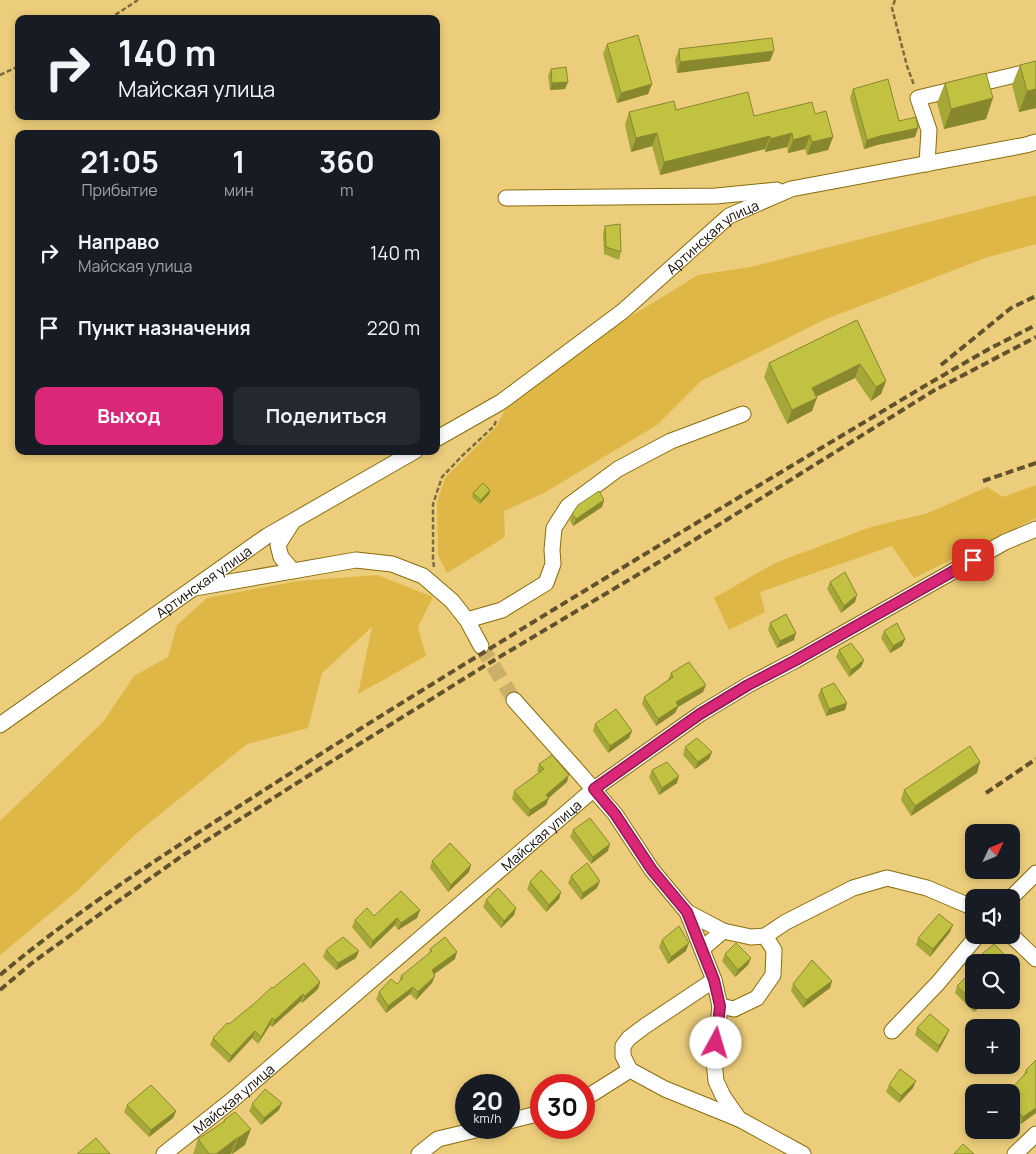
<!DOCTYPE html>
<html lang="ru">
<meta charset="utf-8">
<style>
:root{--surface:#171b24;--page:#242831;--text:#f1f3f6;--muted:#9ea1a6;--accent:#db2777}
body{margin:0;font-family:Manrope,sans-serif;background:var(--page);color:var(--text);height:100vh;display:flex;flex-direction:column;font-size:19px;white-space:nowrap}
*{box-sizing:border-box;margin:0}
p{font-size:16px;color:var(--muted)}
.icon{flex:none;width:28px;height:28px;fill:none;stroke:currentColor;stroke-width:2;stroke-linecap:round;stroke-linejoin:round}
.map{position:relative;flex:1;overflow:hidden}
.drawer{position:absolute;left:15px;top:130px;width:425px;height:325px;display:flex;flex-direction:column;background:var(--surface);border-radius:10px;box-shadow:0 2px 8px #0003}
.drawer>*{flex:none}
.guide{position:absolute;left:15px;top:15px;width:425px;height:105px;border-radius:10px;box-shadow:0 2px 8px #0003;background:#171b24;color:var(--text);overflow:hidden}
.needle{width:32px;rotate:46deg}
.tools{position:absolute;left:965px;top:824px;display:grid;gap:10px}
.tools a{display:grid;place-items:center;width:55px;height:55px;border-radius:10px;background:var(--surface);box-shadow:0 2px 8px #0003;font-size:25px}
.speed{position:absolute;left:455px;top:1074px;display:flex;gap:10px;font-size:25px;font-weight:700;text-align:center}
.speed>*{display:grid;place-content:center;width:65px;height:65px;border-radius:50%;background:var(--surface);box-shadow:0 2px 8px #0003;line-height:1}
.speed small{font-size:12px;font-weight:400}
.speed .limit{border:8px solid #d22;background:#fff;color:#111}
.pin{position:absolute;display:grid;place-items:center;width:42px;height:42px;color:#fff;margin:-21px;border-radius:10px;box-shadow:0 2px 8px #0006}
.me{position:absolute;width:55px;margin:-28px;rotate:6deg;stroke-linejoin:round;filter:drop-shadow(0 0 4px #0008)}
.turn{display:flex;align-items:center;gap:18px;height:105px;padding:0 20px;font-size:22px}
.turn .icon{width:65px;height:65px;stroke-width:2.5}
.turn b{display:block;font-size:35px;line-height:42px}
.eta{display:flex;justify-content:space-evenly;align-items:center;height:85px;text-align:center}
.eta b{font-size:30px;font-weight:700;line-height:35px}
.primary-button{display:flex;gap:10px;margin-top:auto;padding:10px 20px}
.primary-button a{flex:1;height:58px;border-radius:10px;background:var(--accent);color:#fff;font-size:20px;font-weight:700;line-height:58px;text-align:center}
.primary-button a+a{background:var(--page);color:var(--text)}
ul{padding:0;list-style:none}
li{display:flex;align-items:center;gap:15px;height:75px;padding:0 20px}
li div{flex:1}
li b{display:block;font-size:19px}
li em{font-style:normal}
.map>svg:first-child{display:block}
.green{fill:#deb746}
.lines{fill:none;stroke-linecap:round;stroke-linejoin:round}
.minor-tunnel{stroke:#cbb069;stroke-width:15;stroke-dasharray:15 8;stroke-linecap:butt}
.minor-casing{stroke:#896d0d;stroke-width:17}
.path{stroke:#7e6b3d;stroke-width:2.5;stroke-dasharray:5 2.5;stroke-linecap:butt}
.minor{stroke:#fff;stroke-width:15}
.rail{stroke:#62512d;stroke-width:4;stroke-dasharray:8 4;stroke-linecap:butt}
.wall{fill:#a6a739}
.shaded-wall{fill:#87882e}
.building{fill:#c1c242;stroke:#87882e}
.route-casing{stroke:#8e194d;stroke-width:12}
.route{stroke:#db2777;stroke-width:9}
.labels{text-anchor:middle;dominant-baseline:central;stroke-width:5;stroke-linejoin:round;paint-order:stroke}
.street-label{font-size:14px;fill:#120a00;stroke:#f9da88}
</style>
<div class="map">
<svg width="1036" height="1154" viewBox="0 0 1036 1154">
<rect width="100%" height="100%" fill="#eccd7b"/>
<!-- green -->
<path class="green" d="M1036 195V244L988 257 826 319 701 381 657 425 544 493 504 511 505 537 447 573 438 555 437 502 445 478 496 427 510 401 607 331 698 275 750 267Z
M1036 485V518L914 578 892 546 760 592 765 612 729 630 714 598 775 563 871 527 928 513 987 487 1003 497Z
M377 575 433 597 418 627 426 656 358 694 372 627 322 673 308 728 247 744 137 833 77 891 0 955V821L103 722 134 676 168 657 177 625 207 598 298 581Z"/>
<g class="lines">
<!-- minor-tunnel -->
<path class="minor-tunnel" d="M481 646 514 700"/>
<defs>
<g id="minor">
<path d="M927 164 929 130 918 98 1036 70"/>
<path d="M506 198 716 196 777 190"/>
<path id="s1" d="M436 439 501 402 623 311 729 216 791 189 1026 145 1036 142"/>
<path d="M292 523 278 545 281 557 293 571"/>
<path d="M195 588 356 560 392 564 423 576 452 601 467 620 481 646"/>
<path d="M467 620 502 610 546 583 553 564 552 550 554 528 568 506 618 469 671 441 743 414"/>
<path d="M514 700 574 767 615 814 652 870 687 912 714 980 720 1006 714 1061 716 1081 723 1096 739 1119 803 1154"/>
<path id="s2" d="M0 725 267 536 415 451"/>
<path d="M1011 898 1036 873"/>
<path d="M687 912 723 931 751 937 765 936 786 922 853 888 887 878 927 888 974 908"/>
<path d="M1011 935 1036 959"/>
<path d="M702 949 723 931"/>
<path d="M714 980 645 1026 629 1038 623 1046V1056L630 1070 665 1089 739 1119"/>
<path d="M720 1006 734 1009 757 998 773 975 774 950 765 936"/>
<path d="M892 1031 938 983 978 935"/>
<path d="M584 1099 630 1070"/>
<path d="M509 1121 541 1113"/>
<path id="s3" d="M164 1154 231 1101 594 789 700 714 748 685 796 660 1005 542 1036 529"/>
<path d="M419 1154 438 1139 484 1128"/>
<path d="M1015 1154 1036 1134"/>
</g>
</defs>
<!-- minor casing -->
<use href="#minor" class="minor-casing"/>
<!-- path -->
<path class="path" d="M895 0 892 8 907 66 914 85
M109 19 138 0
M0 75 19 66
M434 567 433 559V504L442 477 462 456 494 426 496 421"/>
<!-- minor -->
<use href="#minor" class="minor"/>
<!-- rail -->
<path class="rail" d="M941 365 1011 308 1036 296
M983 481 1036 463
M986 793 1036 759
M0 975C68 918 142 869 216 821 272 785 328 749 384 714 564 602 746 493 928 384L989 349 1036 325
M0 990 32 963 114 904 182 856 308 776 486 665 659 562 933 391 1036 337"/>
</g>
<!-- wall -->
<path class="wall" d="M607 44 652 84 648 94 617 103 603 54Z
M679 49 770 61 677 73 675 60Z
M1036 61V108L1019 112 1012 85 1020 65Z
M551 69 568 82 565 89 550 90 548 76Z
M945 83 986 119 944 129 937 103Z
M853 89 899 121 915 137 877 145 864 149 850 98Z
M676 110 754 116 815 114 833 137 828 150 807 155 805 149 788 153 787 147 765 152V149L660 175 652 146 631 152 625 125 629 112Z
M605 226 621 252 619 260 604 254 603 233Z
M857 320 886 381 881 394 871 401 855 378 816 397 812 411 787 424 764 377 769 363Z
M490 490 489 494 480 504 472 497 473 493Z
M604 500 602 507 573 526 570 521 572 514Z
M830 582 855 602 841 613 827 589Z
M770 623 794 640 777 648 768 630Z
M884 631 905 639 902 646 890 653 881 638Z
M839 650 864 660 861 667 849 677 836 657Z
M671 673 703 692 678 707 675 713 656 726 642 704 644 697 668 680Z
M821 689 847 703 845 710 826 716 818 696Z
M595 724 632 731 629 738 608 753 593 731Z
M685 747 712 752 709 759 695 769 683 755Z
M980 762 977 773 911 816 901 800 904 790Z
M539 764 567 782 549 798 546 805 528 817 512 799 514 791 539 773 537 771Z
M652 770 677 783 659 795 649 777Z
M573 830 608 851 591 864 570 837Z
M432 861 469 872 448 892 430 868Z
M571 876 597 888 581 900 568 883Z
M530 882 561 892 559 899 546 912 527 889Z
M486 900 516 908 514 915 501 928 483 907Z
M420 910 417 918 398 930 395 925 370 949 352 927 355 920 374 916Z
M950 932 930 957 916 945 918 938Z
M662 940 686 951 668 964 659 947Z
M430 949 455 959 434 974 432 983 416 1000 410 994 386 1013 376 999 379 992 397 984 399 982 401 976 429 954Z
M326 950 356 958 336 970 323 957Z
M725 954 751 958 748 965 735 977 722 961Z
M982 954 1008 962H981L980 961Z
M832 981 830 988 803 1008 791 991 793 984Z
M320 982 318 989 302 1003 301 1001 272 1027 270 1025 258 1044 252 1038 229 1063 210 1045 213 1038 273 988Z
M957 986 988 1000 974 1012 955 993Z
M917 1028 949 1030 946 1037 937 1053 915 1035Z
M1036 1060V1112L1021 1124 1011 1114V1092L1023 1076 1026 1070Z
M889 1085 913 1088 899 1103 886 1092Z
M252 1104 279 1110 261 1125 249 1111Z
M127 1105 176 1111 173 1118 149 1137 124 1112Z
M224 1120 245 1145 232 1154 231 1153 230 1154H193L198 1139 223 1122Z"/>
<!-- shaded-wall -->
<path class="shaded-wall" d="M774 51 770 61 677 73 680 62Z
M568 82 565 89 550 90 552 83Z
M652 84 648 94 617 103 621 93Z
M1036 89V108L1019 112 1027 91Z
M993 98 986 119 944 129 951 109Z
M918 128 915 137 877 145 864 149 867 140 880 136Z
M657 133 652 146 631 152 636 138Z
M792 133 787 147 765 152 770 139Z
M810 135 805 149 788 153 793 140Z
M770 136 765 149 660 175 664 162Z
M833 137 828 150 807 155 812 142Z
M860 364 855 378 807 401 812 388Z
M886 381 881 394 871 401 876 387Z
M817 398 812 411 787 424 792 410Z
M490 490 489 494 480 504 481 500Z
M604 500 602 507 573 526 576 519Z
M857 595 855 602 841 613 844 606Z
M796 633 794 640 777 648 780 641Z
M905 639 902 646 890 653 893 646Z
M864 660 861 667 849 677 851 670Z
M706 685 703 692 678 707 675 713 656 726 658 719 676 702Z
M847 703 845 710 826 716 829 709Z
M632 731 629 738 608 753 610 746Z
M712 752 709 759 695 769 698 762Z
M980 762 977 773 911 816 915 806Z
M569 775 567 782 547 799 549 798 546 805 528 817 530 810 546 795Z
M679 776 677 783 659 795 662 788Z
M610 844 608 851 591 864 593 857Z
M471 865 469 872 448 892 451 885Z
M600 881 597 888 581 900 583 893Z
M561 892 559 899 546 912 549 905Z
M516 908 514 915 501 928 504 921Z
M420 910 417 918 398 930 401 923Z
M397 918 395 925 370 949 373 941Z
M953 925 950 932 930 957 933 949Z
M689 943 686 951 668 964 671 957Z
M359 951 356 958 336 970 338 963Z
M457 952 455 959 429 978 432 970Z
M751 958 748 965 735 977 738 970Z
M435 976 432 983 416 1000 418 992Z
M832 981 830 988 803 1008 806 1000Z
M320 982 318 989 302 1003 305 996Z
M413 987 410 994 386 1013 388 1006Z
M303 994 301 1001 272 1027 275 1020Z
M983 1000H988L974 1012 977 1005Z
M272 1018 270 1025 258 1044 261 1037Z
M949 1030 946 1037 937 1053 939 1046Z
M255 1031 252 1038 229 1063 231 1056Z
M916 1081 913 1088 899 1103 901 1096Z
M282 1103 279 1110 261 1125 264 1118Z
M1036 1103V1113L1021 1124 1023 1117Z
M176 1111 173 1118 149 1137 151 1130Z
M251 1129 245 1145 232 1154 238 1138Z
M237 1138 231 1153 230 1154H216Z"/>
<!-- building -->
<path class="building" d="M638 35 652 84 621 93 607 44Z
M772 38 774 51 680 62 679 49Z
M1036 61V89L1027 91 1020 65Z
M566 67 568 82 552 83 551 69Z
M986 73 993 98 951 109 945 83Z
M888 79 899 121 916 117 918 128 880 136 867 140 853 89Z
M748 92 754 116 812 102 815 114 826 111 833 137 812 142 810 135 793 140 792 133 770 139V136L664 162 657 133 636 138 629 112 674 101 676 110Z
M620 224 621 252 606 247 605 226Z
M857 320 886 381 876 387 860 364 812 388 817 398 792 410 769 363Z
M483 483 490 490 481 500 473 493Z
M599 491 604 500 576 519 572 514 578 505Z
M845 572 857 595 844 606 830 582Z
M786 614 796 633 780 641 770 623Z
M897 623 905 639 893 646 884 631Z
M851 643 864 660 851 670 839 650Z
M689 662 706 685 676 702 678 706 658 719 644 697 673 677 671 673Z
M834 683 847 703 829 709 821 689Z
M616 709 632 731 610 746 595 724Z
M697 738 712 752 698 762 685 747Z
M970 746 980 762 915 806 904 790Z
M552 755 569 775 546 795 549 798 530 810 514 791 544 769 539 764Z
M667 762 679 776 662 788 652 770Z
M590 818 610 844 593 857 573 830Z
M450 843 471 865 451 885 432 861Z
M587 863 600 881 583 893 571 876Z
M541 870 561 892 549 905 530 882Z
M498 888 516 908 504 921 486 900Z
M401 891 420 910 401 923 397 918 373 941 355 920 367 908 374 916Z
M939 914 953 925 933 949 918 938Z
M679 926 689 943 671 957 662 940Z
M343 937 359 951 338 963 326 950Z
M445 937 457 952 432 970 435 976 418 992 413 987 388 1006 379 992 391 979 397 984 403 978 401 976 432 951 430 949Z
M736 943 751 958 738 970 725 954Z
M994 944 1009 959 1004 962H980L985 957 982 954Z
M812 960 832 981 806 1000 793 984Z
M304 963 320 982 305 996 303 994 275 1020 272 1018 261 1037 255 1031 231 1056 213 1038 227 1023 229 1024 255 1003 272 987 273 988Z
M974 969V1000H983L977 1005 957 986Z
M930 1014 949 1030 939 1046 917 1028Z
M1036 1060V1108L1023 1117 1011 1104V1092H1008L1027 1072 1026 1070Z
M900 1069 916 1081 901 1096 889 1085Z
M151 1085 176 1111 151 1130 127 1105Z
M265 1089 282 1103 264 1118 252 1104Z
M235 1112 251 1129 238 1138H237L216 1154H209L198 1139 225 1121 224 1120Z
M96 1138 110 1154H77Z
M963 1144 974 1154H954Z"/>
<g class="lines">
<defs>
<path id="route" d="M716 1043 720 1006 714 980 687 912 652 870 615 814 594 789 700 714 748 685 796 660 973 560"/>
</defs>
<!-- route casing -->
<use href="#route" class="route-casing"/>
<!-- route -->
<use href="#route" class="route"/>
</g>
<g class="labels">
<!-- street labels -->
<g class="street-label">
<text stroke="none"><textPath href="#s1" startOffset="344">Артинская улица</textPath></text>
<text stroke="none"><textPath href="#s2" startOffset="249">Артинская улица</textPath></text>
<text stroke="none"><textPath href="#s3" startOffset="494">Майская улица</textPath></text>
<text stroke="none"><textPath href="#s3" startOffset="89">Майская улица</textPath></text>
</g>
</g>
</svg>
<div class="tools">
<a><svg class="needle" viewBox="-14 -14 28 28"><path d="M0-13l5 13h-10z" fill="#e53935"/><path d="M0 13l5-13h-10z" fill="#9ea1a6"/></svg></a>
<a><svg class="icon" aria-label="sound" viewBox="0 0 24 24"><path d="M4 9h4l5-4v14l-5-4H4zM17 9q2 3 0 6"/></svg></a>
<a><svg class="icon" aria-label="search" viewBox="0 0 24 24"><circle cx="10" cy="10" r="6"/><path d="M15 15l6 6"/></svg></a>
<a>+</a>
<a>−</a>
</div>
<div class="speed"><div>20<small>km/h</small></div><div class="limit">30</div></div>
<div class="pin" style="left:973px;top:560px;background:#d93025"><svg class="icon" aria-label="arrive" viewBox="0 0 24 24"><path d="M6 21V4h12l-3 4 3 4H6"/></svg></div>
<svg class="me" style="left:716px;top:1043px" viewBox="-20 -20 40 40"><circle r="19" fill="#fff"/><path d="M0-13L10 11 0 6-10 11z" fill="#db2777"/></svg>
<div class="guide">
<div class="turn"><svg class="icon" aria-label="right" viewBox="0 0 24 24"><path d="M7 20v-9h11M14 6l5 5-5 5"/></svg><div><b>140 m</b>Майская улица</div></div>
</div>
<section class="drawer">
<div class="eta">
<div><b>21:05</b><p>Прибытие</p></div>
<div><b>1</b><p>мин</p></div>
<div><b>360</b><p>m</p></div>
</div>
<ul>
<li><svg class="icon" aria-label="right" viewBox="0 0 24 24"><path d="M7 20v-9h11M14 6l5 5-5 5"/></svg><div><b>Направо</b><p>Майская улица</p></div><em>140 m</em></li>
<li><svg class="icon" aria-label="arrive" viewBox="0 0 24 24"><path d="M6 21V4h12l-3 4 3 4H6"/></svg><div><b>Пункт назначения</b></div><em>220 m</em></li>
</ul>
<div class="primary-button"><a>Выход</a><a>Поделиться</a></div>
</section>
</div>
